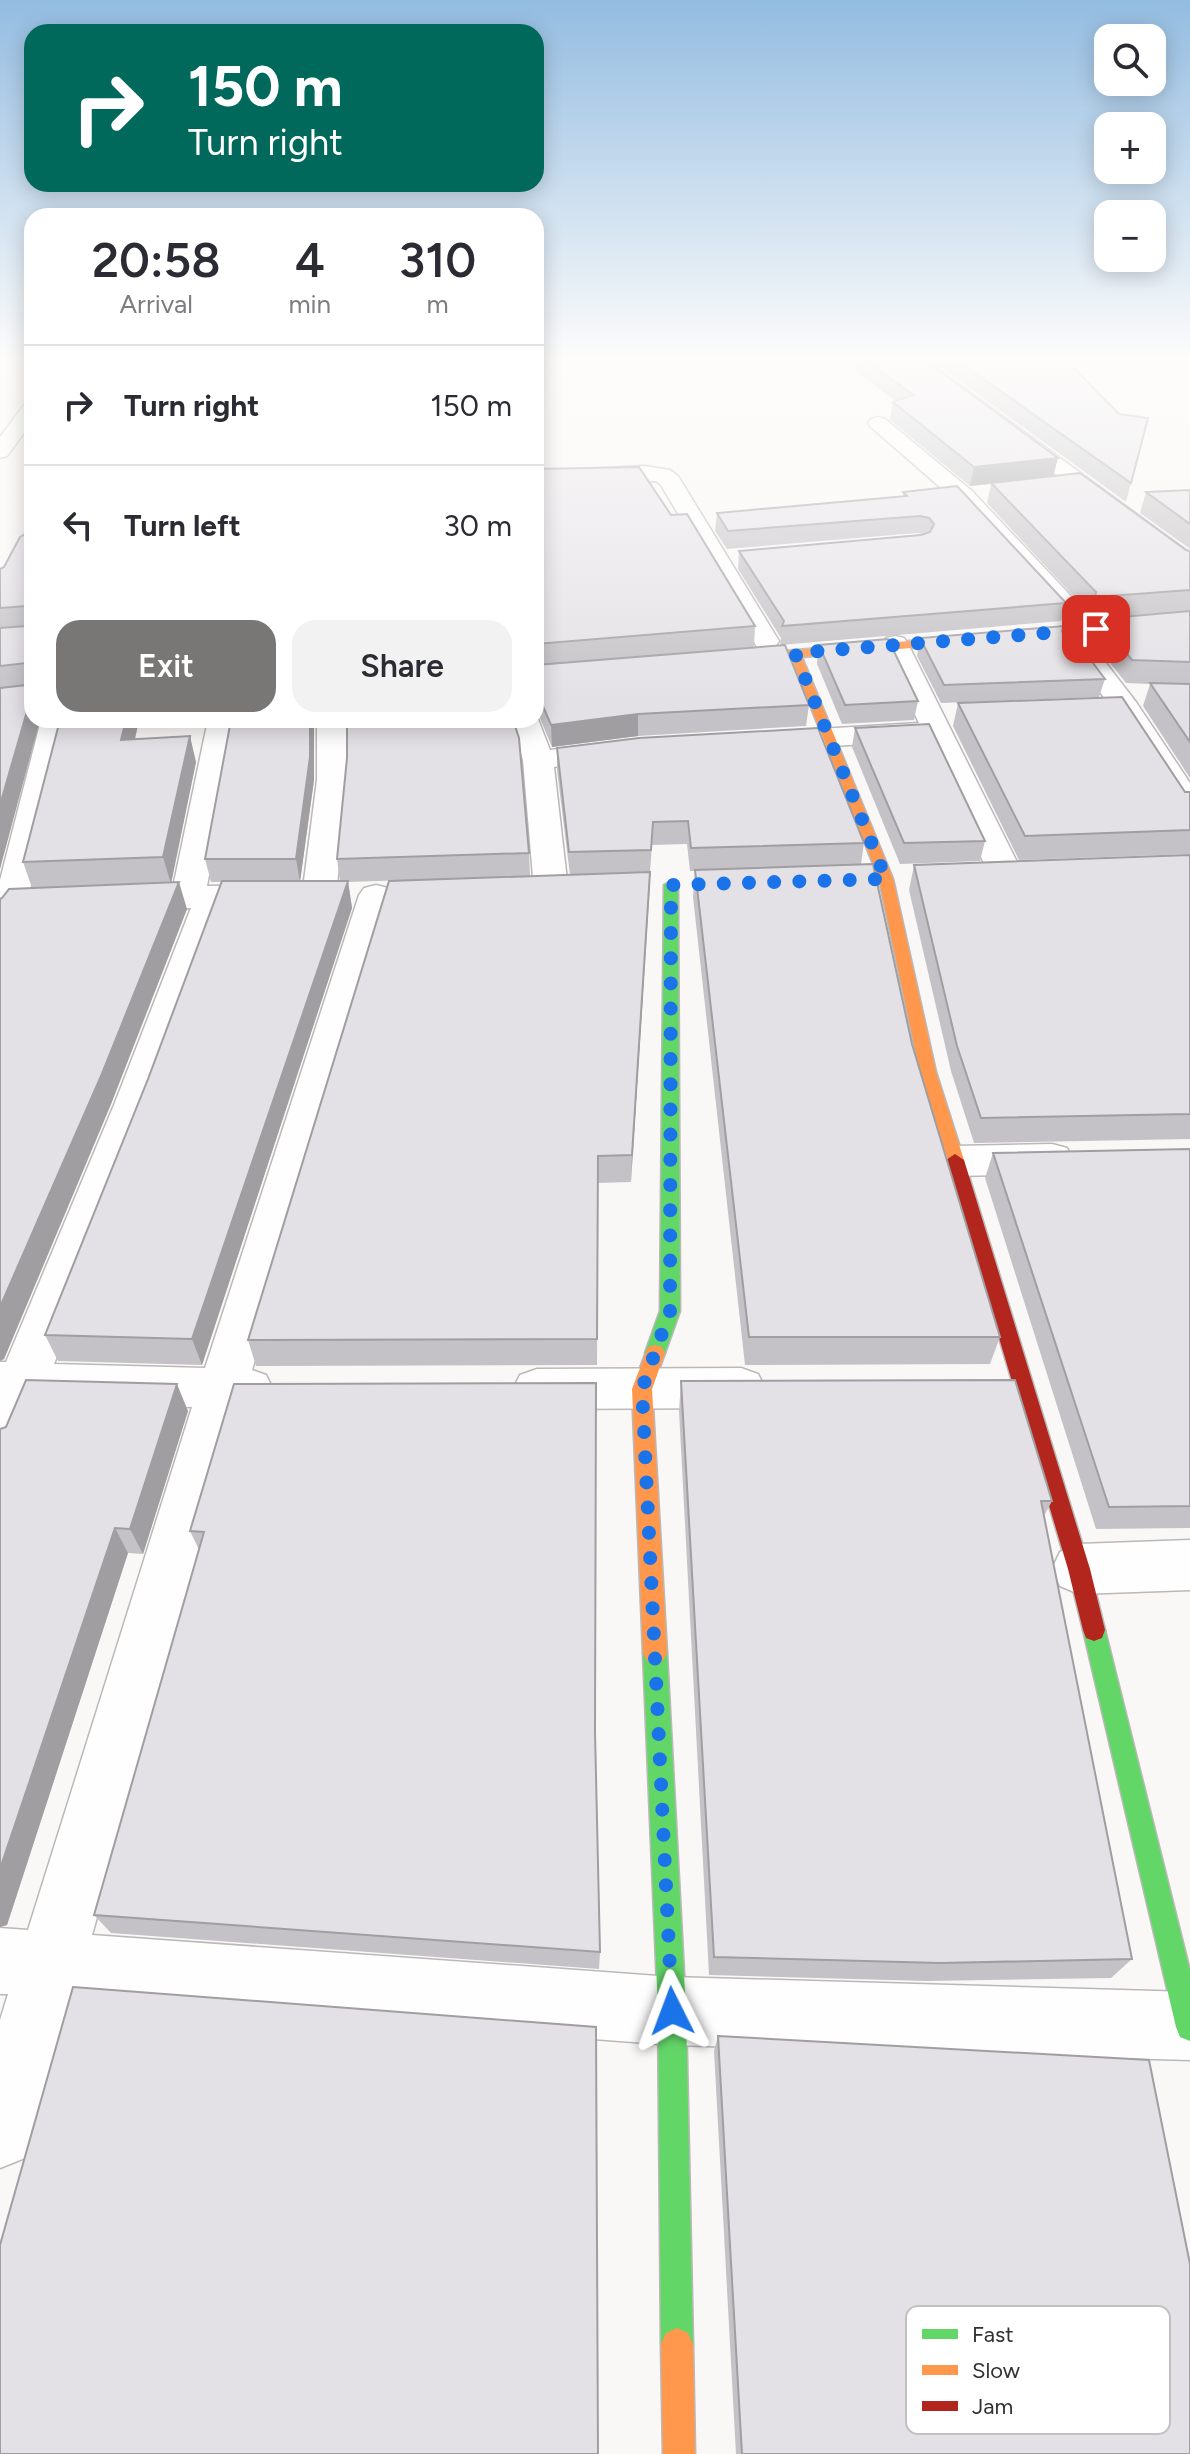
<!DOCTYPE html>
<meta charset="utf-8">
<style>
:root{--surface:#fff;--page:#f2f2f3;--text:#2b2b33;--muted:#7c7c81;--line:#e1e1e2;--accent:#787776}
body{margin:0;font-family:Figtree,sans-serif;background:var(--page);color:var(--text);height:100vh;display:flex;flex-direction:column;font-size:30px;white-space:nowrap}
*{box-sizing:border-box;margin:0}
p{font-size:26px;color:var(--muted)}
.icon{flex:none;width:44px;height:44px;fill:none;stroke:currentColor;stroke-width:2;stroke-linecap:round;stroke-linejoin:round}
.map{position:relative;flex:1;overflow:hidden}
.panel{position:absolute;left:24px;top:208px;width:520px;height:520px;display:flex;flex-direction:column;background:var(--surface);border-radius:24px;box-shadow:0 4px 20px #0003}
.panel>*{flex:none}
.top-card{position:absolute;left:24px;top:24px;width:520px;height:168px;border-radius:24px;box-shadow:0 4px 20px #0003;background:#00695c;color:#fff;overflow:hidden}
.controls{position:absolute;left:1094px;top:24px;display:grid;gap:16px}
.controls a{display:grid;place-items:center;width:72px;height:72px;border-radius:16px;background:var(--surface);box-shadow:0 4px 20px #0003;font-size:40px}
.pin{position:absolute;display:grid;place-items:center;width:68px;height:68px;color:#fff;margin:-34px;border-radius:16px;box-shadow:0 4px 12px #0006}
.me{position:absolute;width:88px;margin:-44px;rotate:357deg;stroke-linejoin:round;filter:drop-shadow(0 0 6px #0008)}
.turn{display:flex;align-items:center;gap:28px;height:168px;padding:0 32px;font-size:36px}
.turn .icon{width:104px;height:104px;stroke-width:2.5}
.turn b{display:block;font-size:56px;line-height:68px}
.eta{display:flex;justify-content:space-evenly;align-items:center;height:136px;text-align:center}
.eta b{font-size:48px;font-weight:600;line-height:56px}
.action{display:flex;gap:16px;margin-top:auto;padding:16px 32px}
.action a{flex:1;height:92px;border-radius:24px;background:var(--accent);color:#fff;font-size:32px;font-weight:600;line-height:92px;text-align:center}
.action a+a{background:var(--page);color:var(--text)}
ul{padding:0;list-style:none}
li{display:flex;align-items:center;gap:24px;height:120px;padding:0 32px;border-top:2px solid var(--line)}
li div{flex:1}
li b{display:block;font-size:30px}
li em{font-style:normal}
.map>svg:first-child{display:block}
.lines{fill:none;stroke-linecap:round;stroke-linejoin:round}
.street-casing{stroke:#bbb9b8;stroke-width:3}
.fast-casing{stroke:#bbb9b8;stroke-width:3}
.slow-casing{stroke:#bbb9b8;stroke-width:3}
.jam-casing{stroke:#bbb9b8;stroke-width:3}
.street{fill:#fefefe;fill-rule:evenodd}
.fast{fill:#63d668;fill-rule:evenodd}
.slow{fill:#ff974d;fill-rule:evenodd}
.jam{fill:#b3261e;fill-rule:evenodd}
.wall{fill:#c4c2c6}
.shaded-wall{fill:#a09ea1}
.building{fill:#e4e1e6;stroke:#a09ea1;stroke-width:2}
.route{stroke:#1a73e8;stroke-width:14;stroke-dasharray:0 25.2}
.key{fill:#fff;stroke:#c2c1c1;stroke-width:2}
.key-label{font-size:22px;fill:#323130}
</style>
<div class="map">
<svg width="1190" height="2454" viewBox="0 0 1190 2454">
<rect width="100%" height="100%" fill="#faf8f7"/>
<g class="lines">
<defs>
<path id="street" d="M906 361H927L1190 553V571L1181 569Z
M32 402V422L7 456 0 458V437L25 404Z
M878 417 885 419 972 491 1084 610 1088 616 1084 622H1066L956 501 871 427 868 423 871 419Z
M644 466 670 470 678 476 779 641 775 647H757L661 485 656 481 536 486V472Z
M1069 625 1078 627 1136 702 1190 783V816L1179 814 1114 711 1056 633 1060 627Z
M895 636 904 638 908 644 1023 874 1018 881 1006 884 994 881 989 874 927 740 786 749 776 746 771 740 776 734 786 731 919 723 882 644 886 638Z
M536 714 550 750 617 742 628 745 632 751 628 757 554 767 568 889 563 896 551 899 539 896 534 889 523 760 511 720H536Z
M41 720H71L34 880 12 923 0 926V880Z
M208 720H238L207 886 276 885 288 888 293 895 288 902 226 907 154 1105 54 1364 205 1368 359 895 364 888 376 885 388 888 393 895 252 1370 266 1375 273 1389 266 1403 241 1409 92 1935 672 1977 1190 1992V2060L672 2045 73 1999 35 2133 25 2158 0 2168V2020L8 1994H0V1928L28 1930 192 1407 38 1403 18 1452 0 1458V1362H6L114 1105 191 908 125 909 113 906 108 899 113 892 173 887Z
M317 720H347V780L336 896 331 903 319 906 307 903 302 896 317 780Z
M1052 1144 1067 1148 1073 1159 1067 1170 1052 1174 954 1176 939 1172 933 1161 939 1150 954 1146Z
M741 1368 758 1374 765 1388 758 1402 741 1408 537 1409 520 1403 513 1389 520 1375 537 1369Z
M1190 1540V1590L1079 1594 1060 1586 1052 1569 1060 1552 1079 1544Z"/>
<path id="fast" d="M671 881 678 885 680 1311 665 1353 662 1359 655 1361 648 1359 645 1353 660 1311 664 885Z
M1094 1619 1102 1622 1105 1630 1190 1971V2041L1180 2037 1176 2027 1083 1630 1086 1622Z
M655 1642 663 1645 667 1653 686 2011 693 2344 688 2355 677 2360 666 2355 661 2344 658 2011 643 1653 647 1645Z"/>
<path id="slow" d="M1190 619V625L802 657 893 879 936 1072 964 1160 961 1164H949L920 1072 879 879 791 657 730 662 724 659 730 656 795 650Z
M655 1345 662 1347 665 1353 652 1389 667 1653 663 1661 655 1664 647 1661 643 1653 632 1389 648 1347Z
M677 2328 688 2333 693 2344 695 2454H663L661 2344 666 2333Z"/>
<path id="jam" d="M955 1154 964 1160 1090 1569 1105 1630 1102 1638 1094 1641 1086 1638 1083 1630 1068 1569 946 1160Z"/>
</defs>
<!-- street casing -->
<use href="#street" class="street-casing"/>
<!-- fast casing -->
<use href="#fast" class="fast-casing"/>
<!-- slow casing -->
<use href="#slow" class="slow-casing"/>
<!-- jam casing -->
<use href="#jam" class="jam-casing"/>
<!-- street -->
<use href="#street" class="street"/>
<!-- fast -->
<use href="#fast" class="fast"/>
<!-- slow -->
<use href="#slow" class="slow"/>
<!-- jam -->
<use href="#jam" class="jam"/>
</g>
<!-- wall -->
<path class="wall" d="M536 361H543V370H536Z
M843 361H926L1053 476 1186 550 1190 551V611L1089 619 1090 614 987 503 991 484 970 486 890 420 893 402 895 401Z
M932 361H1067L1119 414 1148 418 1126 502Z
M536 429 542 450V469L671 515 755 626 754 647 614 659 809 705 806 726 638 736 552 747 537 711 536 712Z
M1190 490V549L1140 513 1146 492Z
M903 492 1066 603 1061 621 780 645 781 638 738 569 739 551 923 534 917 533 727 549 715 531 717 513 903 497Z
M32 532V720L0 869V569L4 567Z
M1190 611V778L1143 706 1150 684 1126 683 1093 641 1099 619Z
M920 638 1105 679 1099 697 941 703 917 656Z
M819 645 918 701 914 720 842 724 817 664Z
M958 703 1185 792H1190V854L1019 860 953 726Z
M139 720 135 739 196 762 171 882 187 909 111 1104 4 1359 0 1361V899L32 888 23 862Z
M314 720V780L300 881H340L337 859 529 853 530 876 348 882 352 908 202 1365 58 1361 45 1335 148 1079 221 882H211L205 859Z
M855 728 985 841 980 861 900 864 852 747Z
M557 748 864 843 861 864 912 1044 1000 1337 990 1364 745 1365 693 897 695 871H690L687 844 652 845 650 872 570 875 557 770Z
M1190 855V1139L974 1143 951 1071 909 890 914 865Z
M650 872 631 1182 598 1183 597 1365 256 1366 248 1340Z
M1190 1149V1528L1096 1529 985 1178 993 1153Z
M681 1381 1052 1501 1044 1516 1132 1959 1111 1978 927 1981 709 1975 679 1411Z
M234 1384 600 1952 599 1969 111 1933 94 1915 199 1550 190 1531Z
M188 1411 143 1554 128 1553 7 1925 0 1927V1429Z
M718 2036 1190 2454H736L714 2051Z"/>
<!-- shaded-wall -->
<path class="shaded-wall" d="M542 450V469L536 470V451Z
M1058 458 1053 477 970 486 974 467Z
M32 694V720H40L0 869V805Z
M638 714V736L552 747 551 725Z
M126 720H139L129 766 121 740Z
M310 720H314V780L300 882 296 859Z
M190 736 196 762 171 884 163 857Z
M650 872 649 899 631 1182 632 1155Z
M348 881 352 908 202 1365 192 1339Z
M179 882 187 909 111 1104 4 1359 0 1361V1307Z
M177 1384 188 1411 143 1554 130 1529Z
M115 1528 128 1553 7 1925 0 1927V1869Z"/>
<!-- building -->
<path class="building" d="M867 361H926L1058 458 974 467 893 402 913 395Z
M958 361H1067L1119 414 1148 418 1131 483Z
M536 429 542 450 536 451Z
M639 467 671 515 687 514 755 626 536 644V469Z
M1080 473 1186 550 1190 551V590L1095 597 1096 592 991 483Z
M957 486 1066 603 782 626 784 621 739 551 921 535 930 532 934 524 929 518 920 516 728 531 717 513 907 496 903 492Z
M1190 490V524L1146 492Z
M32 532V694L0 805V688L26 685V663L0 666V628L26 626V606L0 608V569L4 567 20 537 27 533Z
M1190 611V662L1132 660 1099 619Z
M1065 626 1105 679 944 685 920 638Z
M888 639 918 701 845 705 819 645Z
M785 645 809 705 638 714 551 725 536 690V665Z
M1150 683 1190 684V742Z
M1122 697 1185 792H1190V830L1025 836 958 703Z
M60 720H126L121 740 190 736 163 857 23 862Z
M231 720H310V757L296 859H205Z
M347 720H513L519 738 529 853 337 859 347 758Z
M929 724 985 841 904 843 855 728Z
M818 728 864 843 691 848 688 821 653 822 651 850 569 852 557 748 639 738Z
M1190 855V1114L981 1118 957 1046 914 865Z
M873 864 912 1044 1000 1337H749L695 870Z
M650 872 632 1155 598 1156 597 1339 248 1340 389 881Z
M222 881H348L192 1339 45 1335 148 1079Z
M179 882 101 1076 0 1307V899L2 898 9 889Z
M1190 1149V1506L1109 1507 993 1153Z
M26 1380 177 1384 130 1529 115 1528 0 1869V1429L6 1427Z
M1015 1380 1052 1501H1041L1132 1959 940 1963 714 1957 681 1381Z
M596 1383 595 1732 600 1952 94 1915 204 1532 190 1531 234 1384Z
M73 1987 596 2027 598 2454H0V2245Z
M718 2036 1149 2060 1190 2264V2454H742Z"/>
<!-- sky -->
<linearGradient id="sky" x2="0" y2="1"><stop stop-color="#93bce1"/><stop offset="0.51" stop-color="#fdfcfb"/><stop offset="1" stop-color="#fdfcfb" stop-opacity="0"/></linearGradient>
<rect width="1190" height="704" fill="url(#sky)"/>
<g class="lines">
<!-- route -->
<path class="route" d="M672 2011 642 1389 670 1311 671 885 886 879 795 653 1096 629"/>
</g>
<!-- legend -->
<rect x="906" y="2306" width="264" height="128" rx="12" class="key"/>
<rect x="922" y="2329" width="36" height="10" fill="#63d668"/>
<rect x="922" y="2365" width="36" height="10" fill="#ff974d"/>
<rect x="922" y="2401" width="36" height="10" fill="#b3261e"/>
<g class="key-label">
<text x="972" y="2342">Fast</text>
<text x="972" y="2378">Slow</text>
<text x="972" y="2414">Jam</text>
</g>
</svg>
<div class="controls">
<a><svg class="icon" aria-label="search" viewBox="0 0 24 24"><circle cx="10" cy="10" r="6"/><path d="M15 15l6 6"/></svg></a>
<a>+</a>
<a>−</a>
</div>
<div class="pin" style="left:1096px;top:629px;background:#d93025"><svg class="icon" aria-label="arrive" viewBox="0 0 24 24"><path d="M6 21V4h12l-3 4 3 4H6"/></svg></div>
<svg class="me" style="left:672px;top:2011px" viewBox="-20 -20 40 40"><path d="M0-17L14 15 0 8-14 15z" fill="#1a73e8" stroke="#fff" stroke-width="4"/></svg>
<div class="top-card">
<div class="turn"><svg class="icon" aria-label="right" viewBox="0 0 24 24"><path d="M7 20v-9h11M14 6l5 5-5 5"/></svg><div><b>150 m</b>Turn right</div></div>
</div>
<section class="panel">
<div class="eta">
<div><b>20:58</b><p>Arrival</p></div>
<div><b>4</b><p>min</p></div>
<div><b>310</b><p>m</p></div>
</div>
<ul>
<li><svg class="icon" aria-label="right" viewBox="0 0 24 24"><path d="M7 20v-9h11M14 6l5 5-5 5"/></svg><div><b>Turn right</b></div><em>150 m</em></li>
<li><svg class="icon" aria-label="left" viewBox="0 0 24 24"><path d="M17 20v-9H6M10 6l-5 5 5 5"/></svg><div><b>Turn left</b></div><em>30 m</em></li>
</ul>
<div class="action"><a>Exit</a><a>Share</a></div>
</section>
</div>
